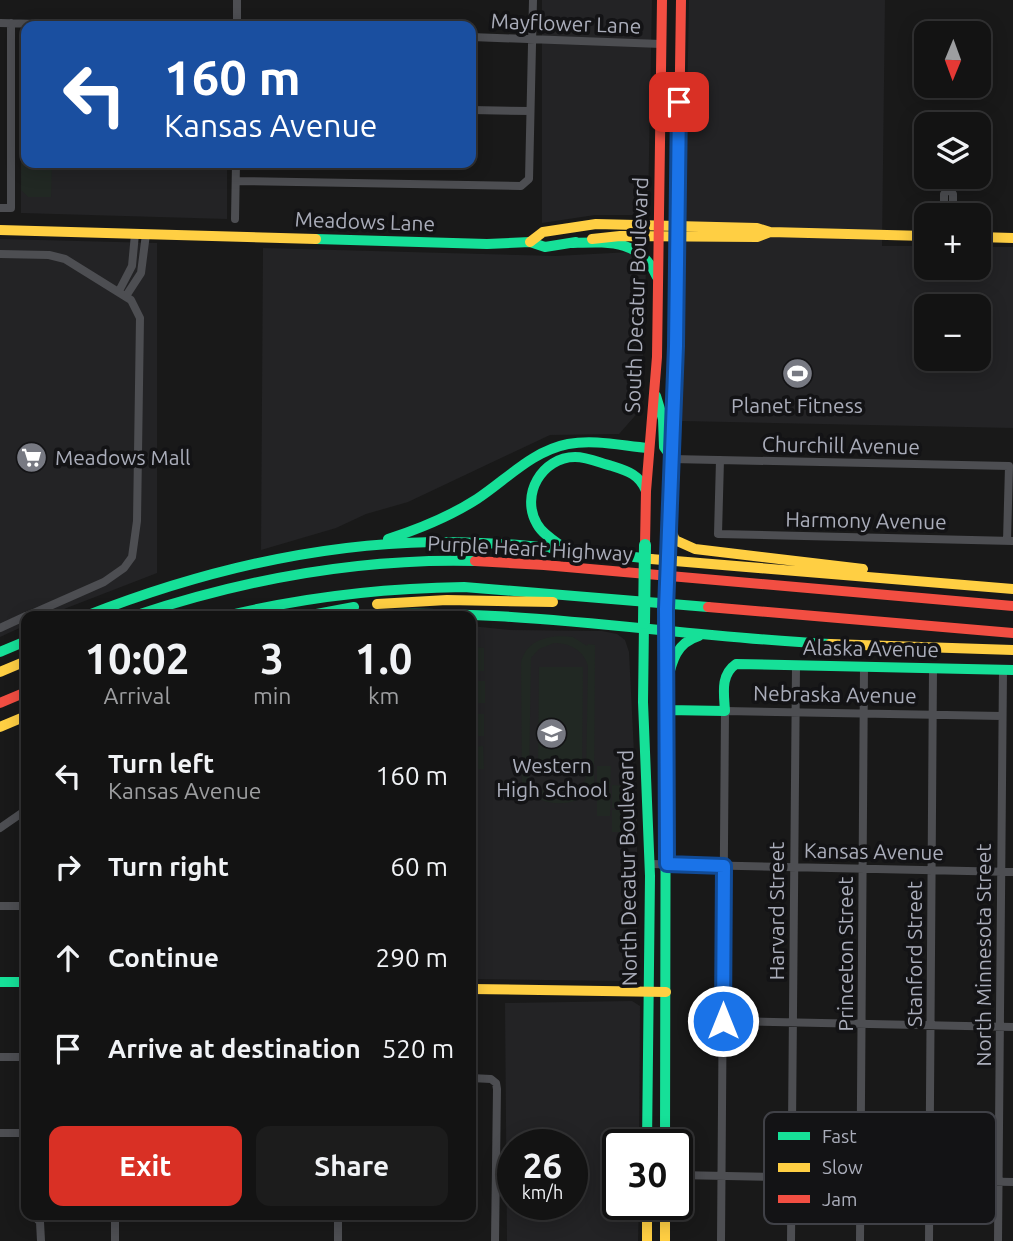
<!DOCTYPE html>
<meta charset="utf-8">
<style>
:root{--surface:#131313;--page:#1c1c1c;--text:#f1f3f6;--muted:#9d9ea0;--line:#323233;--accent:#d93025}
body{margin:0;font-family:Ubuntu,sans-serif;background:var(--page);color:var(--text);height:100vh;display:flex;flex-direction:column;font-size:26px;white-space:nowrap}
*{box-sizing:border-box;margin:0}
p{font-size:23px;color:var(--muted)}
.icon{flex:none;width:38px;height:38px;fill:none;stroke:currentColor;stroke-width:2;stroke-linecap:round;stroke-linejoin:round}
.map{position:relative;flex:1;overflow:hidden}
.side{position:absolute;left:21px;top:611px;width:455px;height:609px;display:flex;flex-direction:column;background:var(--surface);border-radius:14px;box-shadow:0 4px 18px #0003,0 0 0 2px var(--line)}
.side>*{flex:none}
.top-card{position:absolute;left:21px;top:21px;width:455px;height:147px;border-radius:14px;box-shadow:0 4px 18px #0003,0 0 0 2px var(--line);background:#1a4fa0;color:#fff;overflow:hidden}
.needle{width:46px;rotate:181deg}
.tools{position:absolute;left:914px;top:21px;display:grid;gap:14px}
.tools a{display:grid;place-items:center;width:77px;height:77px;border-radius:14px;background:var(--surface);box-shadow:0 4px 18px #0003,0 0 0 2px var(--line);font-size:35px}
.speed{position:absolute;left:497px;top:1129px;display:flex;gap:14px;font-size:35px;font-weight:700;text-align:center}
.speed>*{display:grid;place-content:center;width:91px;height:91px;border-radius:50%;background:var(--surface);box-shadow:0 4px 18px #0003,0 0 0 2px var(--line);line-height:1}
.speed small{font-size:18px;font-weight:400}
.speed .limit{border:4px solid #111;border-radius:10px;background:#fff;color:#111}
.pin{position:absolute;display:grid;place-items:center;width:60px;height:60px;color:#fff;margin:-30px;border-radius:14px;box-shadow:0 4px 10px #0006}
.me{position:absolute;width:77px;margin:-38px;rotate:0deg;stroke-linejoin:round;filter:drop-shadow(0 0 5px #0008)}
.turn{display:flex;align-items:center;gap:24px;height:147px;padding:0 28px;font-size:32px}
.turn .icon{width:91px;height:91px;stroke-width:2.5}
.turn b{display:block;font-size:49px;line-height:60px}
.eta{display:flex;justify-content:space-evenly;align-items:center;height:119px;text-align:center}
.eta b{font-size:42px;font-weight:600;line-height:49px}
.primary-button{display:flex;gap:14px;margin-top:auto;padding:14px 28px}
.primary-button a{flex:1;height:80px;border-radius:14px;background:var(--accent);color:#fff;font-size:28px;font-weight:600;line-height:80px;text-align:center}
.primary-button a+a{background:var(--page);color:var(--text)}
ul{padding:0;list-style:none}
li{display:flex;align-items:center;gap:21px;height:91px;padding:0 28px}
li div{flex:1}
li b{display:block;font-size:26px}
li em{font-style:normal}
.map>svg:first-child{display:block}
.built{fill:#232325;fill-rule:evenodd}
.green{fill:#212823;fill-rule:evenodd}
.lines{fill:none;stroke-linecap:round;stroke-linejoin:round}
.street{stroke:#4d4e52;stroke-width:8}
.fast{stroke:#16e098;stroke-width:10}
.slow{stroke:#ffcf43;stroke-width:10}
.jam{stroke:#f24e42;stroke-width:10}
.fast-bridge{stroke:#16e098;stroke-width:12}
.jam-bridge{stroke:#f24e42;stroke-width:12}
.route-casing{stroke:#114b97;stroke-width:18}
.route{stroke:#1a73e8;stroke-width:12}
.labels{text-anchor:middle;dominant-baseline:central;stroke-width:7;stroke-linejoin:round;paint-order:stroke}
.street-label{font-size:21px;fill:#aaadba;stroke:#131315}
.poi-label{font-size:21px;fill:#aaadba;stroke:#131315}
.key{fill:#131315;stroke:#404147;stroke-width:2}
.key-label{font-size:19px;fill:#aaadba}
</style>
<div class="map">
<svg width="1013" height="1241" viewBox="0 0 1013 1241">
<rect width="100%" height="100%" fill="#191919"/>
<!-- built -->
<path class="built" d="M542 0H652L648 207 644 212 637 215H595L542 223Z
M689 0H885L882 246H926V268H978V247H1013V428L681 421ZM926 306H978V359H926Z
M21 61H26V163H227V219L21 213Z
M0 239 157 243V573L46 616H26V625L0 637Z
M263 248 555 256 631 252 641 260 646 270 641 409 619 434 550 435 408 502 366 514 336 528 261 550Z
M471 626 510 630 602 631 617 634 625 640 629 652 637 813V972L634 978 625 981 471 979Z
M632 1001 640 1006 639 1144H618V1204H639L638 1241H507L505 1003ZM513 1144H572V1204H513Z"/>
<!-- green -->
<path class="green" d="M26 75V163H52L51 197H28L21 190 22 80Z
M560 636 573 637 587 646 588 644 595 645 594 795C584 795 584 798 574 801 556 807 531 801 522 784L521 662C526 643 542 637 560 636ZM554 643C569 643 584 650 588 666L586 779C573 799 540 799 529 777L531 658 539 649Z
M475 647 484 648V671H475Z
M539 667H583L582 770H538Z
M474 681H485V703H474Z
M474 714H484V736H474Z
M483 746 484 769H474L473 747Z
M597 766H611L610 791H597Z
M612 785 626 786V808H612Z
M597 793H611L610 816H597Z
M612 810H626V832H612Z"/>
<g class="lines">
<!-- street -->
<path class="street" d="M0 23 121 26
M237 26V0
M471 37 661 44
M471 110 530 111
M236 181 521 186 529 179 533 0
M949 183V189L953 194V215
M0 208H11V23
M944 215V194L949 189
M235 219 236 163
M0 254 49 255 65 259 131 300 140 318 137 521 132 557 124 568 104 582 27 616
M119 291 132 266 135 234
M126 296 141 273 146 234
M672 459 1009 466 1007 541
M720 460 718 534 1013 541
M0 628 26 616
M0 828 26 810
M650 864 1013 872
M0 906H26
M723 1021 1013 1027
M0 1057H26
M471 1078 491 1079 496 1083 497 1089 495 1241
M0 1133H26
M677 1175 1013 1182
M32 1214 40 1222 41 1241
M115 1241V1214
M338 1241V1214
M721 1241 725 711 1002 716
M791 1241 796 666
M860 1241 864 667
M929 1241 933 668
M998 1241 1003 670"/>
<!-- fast -->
<path class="fast" d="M316 239 487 244 530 242 545 247 576 242
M570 243C607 242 640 238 657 277
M656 396 663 419 664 447 672 458
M388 539C419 529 449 517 477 499 506 480 532 451 568 444 595 439 623 446 649 448
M566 549C556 542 543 535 537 524 520 495 542 457 575 457 588 457 600 463 612 466 628 471 640 475 646 491
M86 616C198 572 313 544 433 542 506 541 578 551 651 559
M134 616C245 579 357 558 475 561
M226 616C305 597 383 588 464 587L708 607
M306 616 354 607
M343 616C506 605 667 636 830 644
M644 623 643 702 650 876 647 1144
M0 652 26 641
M667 682C672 661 676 643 699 636
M667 710 725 711C724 694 720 675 736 664L1013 670
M0 982H26
M665 1144 666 625"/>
<!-- slow -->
<path class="slow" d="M0 230 316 239
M978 237 1013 238
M592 239 620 236 757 237 770 232
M530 242 543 232 596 224 757 228 770 232 926 236
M669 525 675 540 695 549 863 569
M651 559 1013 589
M377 604 447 600 553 602
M830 644 1013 650
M0 672 26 661
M0 727 26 716
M471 989 666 992
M647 1204V1241
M665 1204V1241"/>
<!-- jam -->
<path class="jam" d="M668 535 676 346 681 0
M645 545 646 491 657 357 662 0
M475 561 544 565 1013 606
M708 607 1013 633
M0 703 26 692"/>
<!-- fast-bridge -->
<path class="fast-bridge" d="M644 623 645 545"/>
<!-- jam-bridge -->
<path class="jam-bridge" d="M666 625 668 546"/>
</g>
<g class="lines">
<defs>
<path id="route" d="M679 102 676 346 666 609 667 864 724 866 723 1021"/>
</defs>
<!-- route casing -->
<use href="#route" class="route-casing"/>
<!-- route -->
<use href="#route" class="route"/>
</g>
<!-- icons -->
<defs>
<symbol id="stadium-disc" viewBox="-11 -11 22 22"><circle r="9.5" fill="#777982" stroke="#131315"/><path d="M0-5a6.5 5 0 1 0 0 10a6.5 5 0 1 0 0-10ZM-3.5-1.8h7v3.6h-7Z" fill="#fff"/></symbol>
<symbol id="supermarket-disc" viewBox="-11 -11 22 22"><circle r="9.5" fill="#777982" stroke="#131315"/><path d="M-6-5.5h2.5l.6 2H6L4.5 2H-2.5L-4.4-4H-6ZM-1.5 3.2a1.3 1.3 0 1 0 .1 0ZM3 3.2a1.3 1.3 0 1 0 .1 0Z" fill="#fff"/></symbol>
<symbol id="school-disc" viewBox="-11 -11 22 22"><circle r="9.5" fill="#777982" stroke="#131315"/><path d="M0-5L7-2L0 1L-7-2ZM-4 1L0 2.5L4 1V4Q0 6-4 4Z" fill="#fff"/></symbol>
</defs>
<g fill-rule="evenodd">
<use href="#stadium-disc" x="780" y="356" width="35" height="35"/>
<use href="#supermarket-disc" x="14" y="440" width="35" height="35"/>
<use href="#school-disc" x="534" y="716" width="35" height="35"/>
</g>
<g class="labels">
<!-- street labels -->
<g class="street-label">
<text transform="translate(566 23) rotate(2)">Mayflower Lane</text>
<text transform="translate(365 221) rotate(2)">Meadows Lane</text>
<text transform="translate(636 295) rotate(-88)">South Decatur Boulevard</text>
<text transform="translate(841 445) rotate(1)">Churchill Avenue</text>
<text transform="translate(866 520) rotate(1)">Harmony Avenue</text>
<text transform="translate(530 548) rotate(3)">Purple Heart Highway</text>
<text transform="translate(871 648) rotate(1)">Alaska Avenue</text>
<text transform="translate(835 694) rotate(1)">Nebraska Avenue</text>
<text transform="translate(874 851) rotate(1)">Kansas Avenue</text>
<text transform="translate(627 868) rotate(-91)">North Decatur Boulevard</text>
<text transform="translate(776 911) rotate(-90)">Harvard Street</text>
<text transform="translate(845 954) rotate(-90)">Princeton Street</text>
<text transform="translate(914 954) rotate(-90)">Stanford Street</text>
<text transform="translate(983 955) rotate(-90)">North Minnesota Street</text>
</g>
<!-- poi labels -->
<g class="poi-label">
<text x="797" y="405">Planet Fitness</text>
<text x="55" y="457" text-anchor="start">Meadows Mall</text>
<text x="552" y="765">Western<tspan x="552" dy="24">High School</tspan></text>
</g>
</g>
<!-- legend -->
<rect x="764" y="1112" width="232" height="112" rx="10" class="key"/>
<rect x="778" y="1132" width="32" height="8" fill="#16e098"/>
<rect x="778" y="1163" width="32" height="9" fill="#ffcf43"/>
<rect x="778" y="1195" width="32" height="8" fill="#f24e42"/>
<g class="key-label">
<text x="822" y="1143">Fast</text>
<text x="822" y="1174">Slow</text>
<text x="822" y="1206">Jam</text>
</g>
</svg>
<div class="tools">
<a><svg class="needle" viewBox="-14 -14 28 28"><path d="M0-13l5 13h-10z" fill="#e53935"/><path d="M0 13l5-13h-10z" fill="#9d9ea0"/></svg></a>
<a><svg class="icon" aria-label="layers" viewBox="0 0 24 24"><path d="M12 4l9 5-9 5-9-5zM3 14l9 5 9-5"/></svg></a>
<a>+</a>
<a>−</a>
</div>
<div class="speed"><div>26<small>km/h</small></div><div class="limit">30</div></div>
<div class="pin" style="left:679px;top:102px;background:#d93025"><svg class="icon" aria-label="arrive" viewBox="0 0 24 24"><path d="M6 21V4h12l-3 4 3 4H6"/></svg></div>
<svg class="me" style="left:723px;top:1021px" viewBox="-20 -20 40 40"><circle r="17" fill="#1a73e8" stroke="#fff" stroke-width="3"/><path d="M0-11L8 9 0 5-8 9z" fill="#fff"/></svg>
<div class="top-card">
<div class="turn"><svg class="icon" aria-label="left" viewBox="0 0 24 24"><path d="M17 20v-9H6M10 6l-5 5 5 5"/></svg><div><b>160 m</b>Kansas Avenue</div></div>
</div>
<section class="side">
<div class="eta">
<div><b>10:02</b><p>Arrival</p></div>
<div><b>3</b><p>min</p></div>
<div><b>1.0</b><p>km</p></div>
</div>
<ul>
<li><svg class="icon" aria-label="left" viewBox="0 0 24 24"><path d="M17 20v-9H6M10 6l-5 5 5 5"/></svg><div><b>Turn left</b><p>Kansas Avenue</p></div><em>160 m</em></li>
<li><svg class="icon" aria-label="right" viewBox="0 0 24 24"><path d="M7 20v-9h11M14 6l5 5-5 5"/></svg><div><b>Turn right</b></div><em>60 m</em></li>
<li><svg class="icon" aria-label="ahead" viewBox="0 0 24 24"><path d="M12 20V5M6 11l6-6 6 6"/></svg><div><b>Continue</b></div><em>290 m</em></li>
<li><svg class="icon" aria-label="arrive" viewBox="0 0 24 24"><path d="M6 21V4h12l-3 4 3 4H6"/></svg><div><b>Arrive at destination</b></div><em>520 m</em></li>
</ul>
<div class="primary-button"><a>Exit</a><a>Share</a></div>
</section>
</div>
